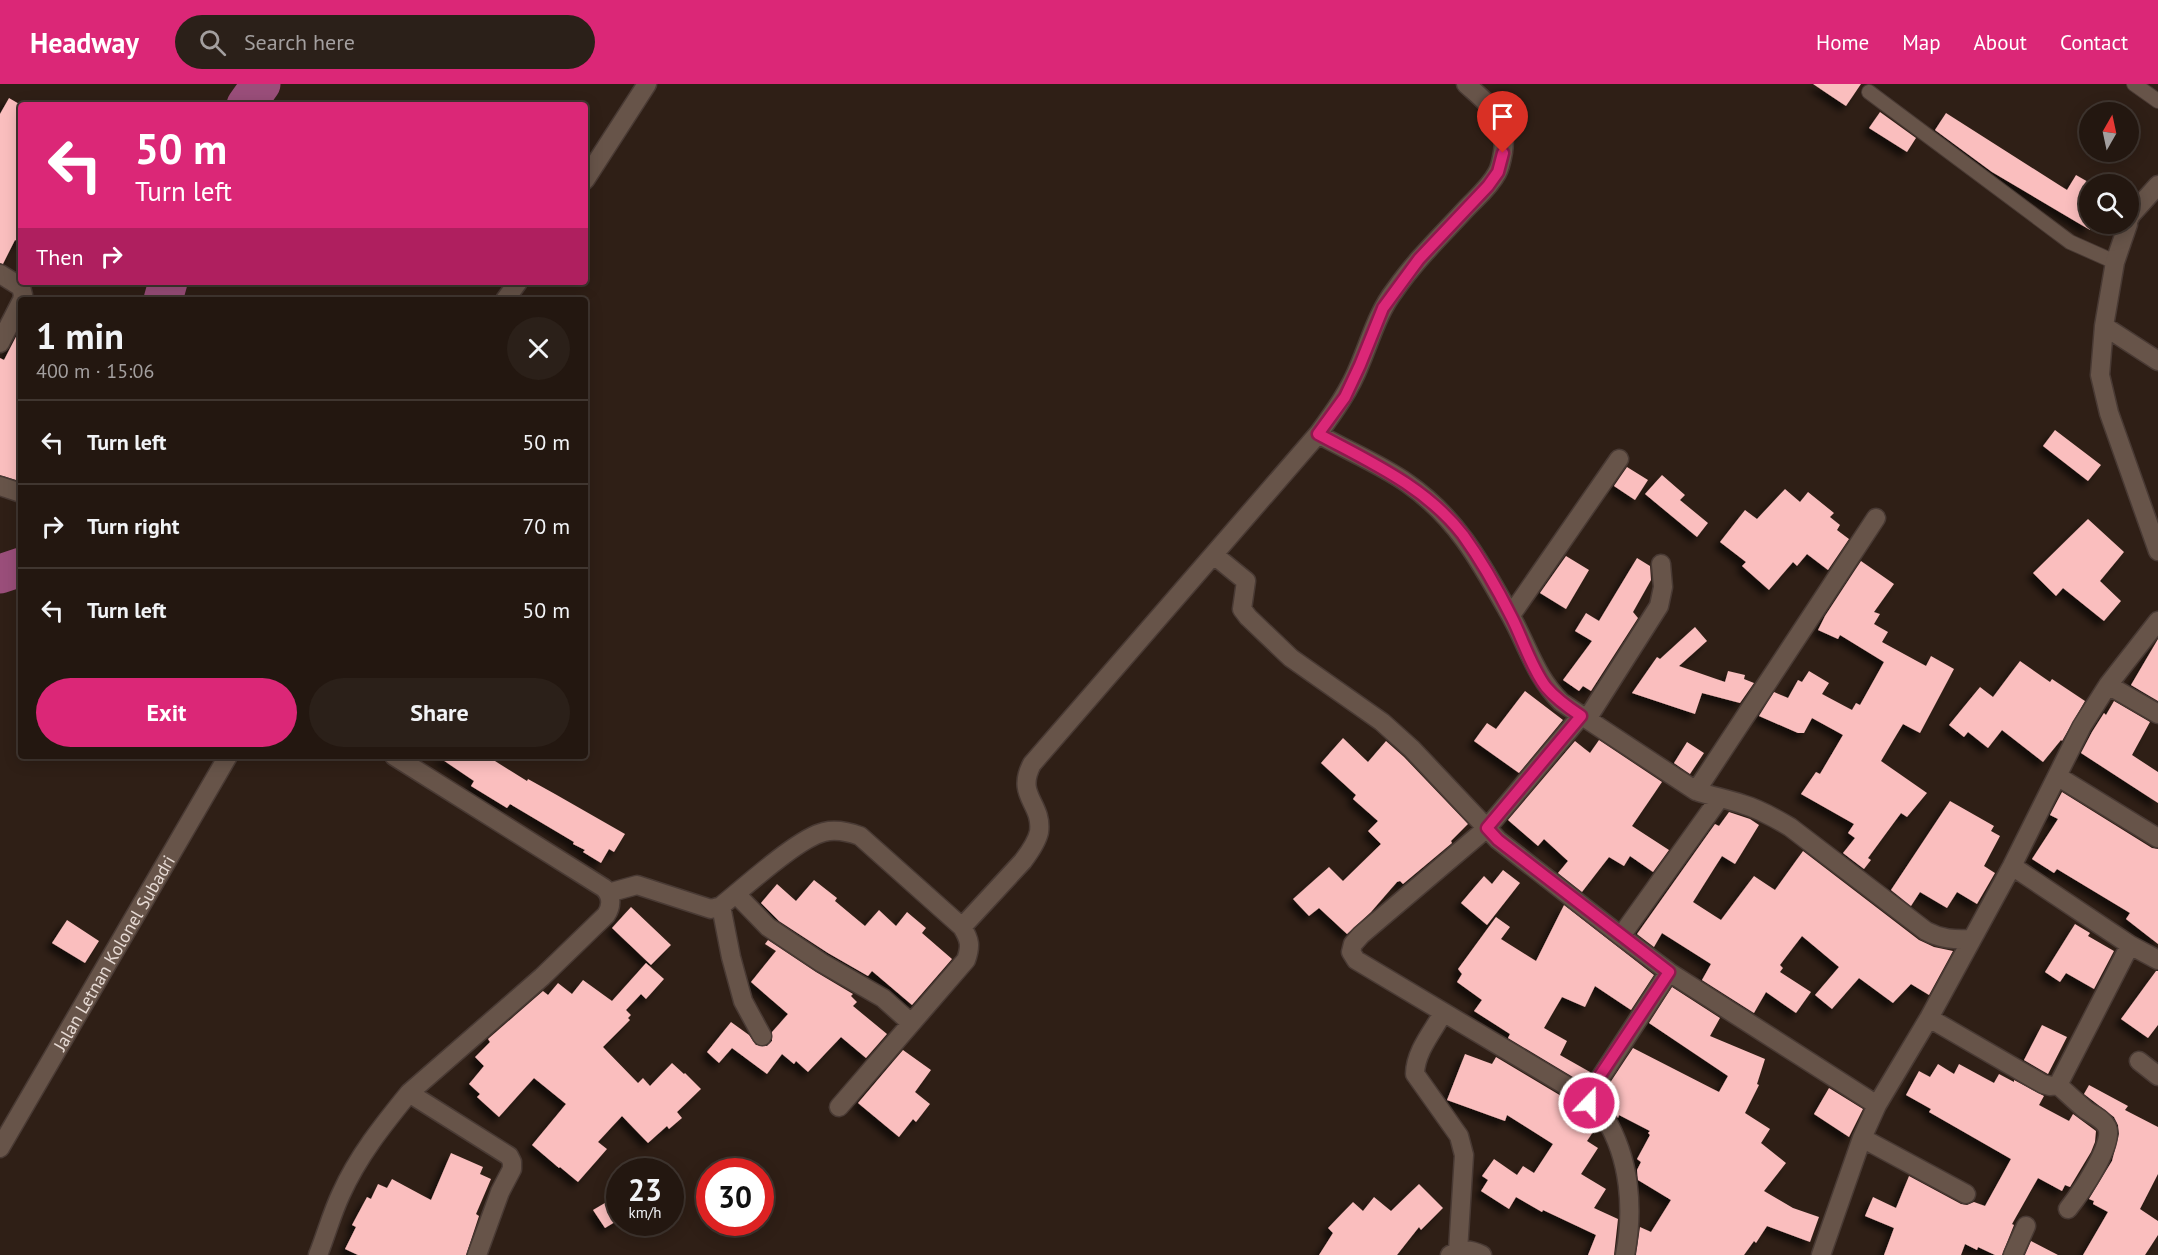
<!DOCTYPE html>
<meta charset="utf-8">
<style>
:root{--surface:#231710;--page:#2b2019;--text:#f1f3f6;--muted:#a39f9f;--line:#403630;--accent:#db2777}
body{margin:0;font-family:"PT Sans",sans-serif;background:var(--page);color:var(--text);height:100vh;display:flex;flex-direction:column;font-size:22px;white-space:nowrap}
*{box-sizing:border-box;margin:0}
p{font-size:20px;color:var(--muted)}
.icon{flex:none;width:33px;height:33px;fill:none;stroke:currentColor;stroke-width:2;stroke-linecap:round;stroke-linejoin:round}
.map{position:relative;flex:1;overflow:hidden}
.panel{position:absolute;left:18px;top:213px;width:570px;height:462px;display:flex;flex-direction:column;background:var(--surface);border-radius:6px;box-shadow:0 3px 15px #0003,0 0 0 2px var(--line)}
.panel>*{flex:none}
.hud{position:absolute;left:18px;top:18px;width:570px;height:183px;border-radius:6px;box-shadow:0 3px 15px #0003,0 0 0 2px var(--line);background:#db2777;color:#fff;overflow:hidden}
.needle{width:39px;rotate:9deg}
.tools{position:absolute;left:2079px;top:18px;display:grid;gap:12px}
.tools a{display:grid;place-items:center;width:60px;height:60px;border-radius:50%;background:var(--surface);box-shadow:0 3px 15px #0003,0 0 0 2px var(--line);font-size:30px}
.speed{position:absolute;left:606px;top:1074px;display:flex;gap:12px;font-size:30px;font-weight:700;text-align:center}
.speed>*{display:grid;place-content:center;width:78px;height:78px;border-radius:50%;background:var(--surface);box-shadow:0 3px 15px #0003,0 0 0 2px var(--line);line-height:1}
.speed small{font-size:15px;font-weight:400}
.speed .limit{border:9px solid #d22;background:#fff;color:#111}
.pin{position:absolute;display:grid;place-items:center;width:51px;height:51px;color:#fff;margin:-62px -26px;border-radius:50% 50% 50% 0;rotate:-45deg;box-shadow:0 0 6px #0007}
.pin .icon{rotate:45deg}
.me{position:absolute;width:66px;margin:-33px;rotate:22deg;stroke-linejoin:round;filter:drop-shadow(0 0 4px #0008)}
.turn{display:flex;align-items:center;gap:21px;height:126px;padding:0 18px;font-size:27px}
.turn .icon{width:78px;height:78px;stroke-width:2.5}
.turn b{display:block;font-size:42px;line-height:51px}
.then{display:flex;align-items:center;height:57px;padding:0 18px;background:#0003;gap:12px;font-size:22px}
.round{display:grid;place-items:center;flex:none;width:63px;height:63px;border-radius:32px;background:var(--page)}
.headline{display:flex;align-items:center;justify-content:space-between;height:102px;padding:0 18px}
h1{font-size:36px;font-weight:700;line-height:45px}
.primary-button{display:flex;gap:12px;margin-top:auto;padding:12px 18px}
.primary-button a{flex:1;height:69px;border-radius:36px;background:var(--accent);color:#fff;font-size:24px;font-weight:700;line-height:69px;text-align:center}
.primary-button a+a{background:var(--page);color:var(--text)}
ul{padding:0;list-style:none}
li{display:flex;align-items:center;gap:18px;height:84px;padding:0 18px;border-top:2px solid var(--line)}
li div{flex:1}
li b{display:block;font-size:22px}
li em{font-style:normal}
header{display:flex;align-items:center;gap:36px;box-sizing:border-box;height:84px;padding:0 30px;background:var(--accent);color:#fff}
header strong{font-size:28px}
nav{display:flex;gap:33px;margin-inline-start:auto;font-size:21px}
.search{width:420px;height:54px;background:var(--page);display:flex;align-items:center;gap:15px;box-sizing:border-box;padding:0 21px;border-radius:33px;color:var(--muted);font-size:22px}
.map>svg:first-child{display:block}
.lines{fill:none;stroke-linecap:round;stroke-linejoin:round}
.river{stroke:#9a4e7a;stroke-width:39}
.building{fill:#fabebe;filter:url(#shadow)}
.lane-casing{stroke:#493a34;stroke-width:16}
.street-casing{stroke:#493a34;stroke-width:21}
.secondary-casing{stroke:#493a34;stroke-width:21}
.lane{stroke:#675449;stroke-width:14}
.street{stroke:#675449;stroke-width:18}
.secondary{stroke:#675449;stroke-width:18}
.route-casing{stroke:#8e194d;stroke-width:15}
.route{stroke:#db2777;stroke-width:10}
.labels{text-anchor:middle;dominant-baseline:central;stroke-width:6;stroke-linejoin:round;paint-order:stroke}
.street-label{font-size:18px;fill:#e6dad4;stroke:#25160d}
</style>
<header>
<strong>Headway</strong>
<div class="search"><svg class="icon" aria-label="search" viewBox="0 0 24 24"><circle cx="10" cy="10" r="6"/><path d="M15 15l6 6"/></svg>Search here</div>
<nav><a>Home</a><a>Map</a><a>About</a><a>Contact</a></nav>
</header>
<div class="map">
<svg width="2158" height="1171" viewBox="0 0 2158 1171">
<defs>
<filter id="shadow"><feDropShadow dx="-5.5" dy="5.5" stdDeviation="3" flood-color="#0009"/></filter>
</defs>
<rect width="100%" height="100%" fill="#2f1f16"/>
<g class="lines">
<!-- river -->
<path class="river" d="M246 21 261 0
M163 216 168 198
M0 490 21 483"/>
</g>
<!-- building -->
<path class="building" d="M1813 0H1861L1846 22Z
M9 14 21 21V159L15 156 3 180 0 179V30Z
M1880 28 1916 54 1907 68 1869 44Z
M1946 29 2067 106 2076 91 2090 99V146L1992 88 1935 46Z
M21 243V382L16 396 0 391V274L4 276Z
M2055 346 2101 381 2088 397 2043 362Z
M1627 383 1648 396 1635 416 1614 402Z
M1662 391 1685 411 1680 416 1708 439 1697 453 1645 410Z
M1785 405 1800 418 1808 408 1834 429 1830 433 1840 441 1837 446 1849 455 1828 486 1807 470 1797 482 1793 478 1769 506 1742 482 1746 478 1720 458 1745 426 1757 435Z
M2088 435 2124 468 2100 497 2121 517 2104 537 2063 504 2056 512 2033 489Z
M1566 472 1589 486 1566 525 1540 509Z
M1637 474 1650 482 1651 496 1633 528 1638 534 1591 607 1583 602 1579 607 1563 596 1592 557 1575 547 1586 529 1599 537Z
M1861 477 1894 500 1874 528 1880 530 1874 540 1888 548 1882 558 1926 582 1931 572 1954 585 1920 649 1903 640 1881 677 1927 709 1907 733 1901 729 1868 774 1871 776 1864 785 1843 769 1855 754 1848 749 1854 740 1801 710 1816 688 1820 690 1843 651 1812 634 1804 649H1798L1759 632 1774 608 1788 614 1798 596 1802 598 1809 587 1829 599 1822 610 1852 626 1856 619 1860 621 1884 578 1840 551 1838 555 1818 546 1825 532Z
M1695 543 1707 557 1679 582 1725 598 1728 587 1745 591 1744 595 1754 599 1740 619 1702 609 1695 630 1632 609 1657 573 1660 575Z
M2158 555V617L2131 601Z
M2020 577 2050 598 2052 595 2085 617 2062 657 2061 656 2043 678 2002 646 1988 664 1968 648 1964 653 1949 641 1980 603 1993 613Z
M1525 607 1563 636 1519 689 1474 657 1487 639 1496 645Z
M2114 617 2150 638 2132 671 2158 688V719L2081 669 2092 648 2104 629 2106 631Z
M1343 654 1368 678 1386 657 1404 673 1468 740 1451 757 1452 759 1403 800 1400 797 1397 798 1371 828 1347 850 1319 824 1309 832 1293 815 1329 783 1343 797 1381 760 1368 747 1378 737 1353 715 1356 711 1321 679Z
M1599 656 1662 698 1632 742 1669 766 1653 788 1630 772 1624 782 1609 773 1582 808 1558 789 1568 777 1544 755 1538 762 1508 736 1575 657 1590 669Z
M1687 658 1704 669 1690 690 1674 679Z
M437 672H487L527 697 528 695 555 710 625 750 614 768 609 765 601 779 583 768 585 766 573 760 574 758 510 720 507 724 471 702 474 697Z
M2062 708 2152 764 2158 765V860L2126 835 2130 829 2057 785 2054 789 2032 775 2058 735 2050 731Z
M1950 717 1994 742 1991 747 2000 752 1984 782 1995 789 1977 820 1957 808 1947 824 1920 808 1911 822 1891 806Z
M1729 728 1750 735 1759 741 1735 780 1722 772 1693 818 1721 836 1754 792 1775 806 1803 767 1919 856 1934 863 1953 867 1929 911 1911 900 1893 919 1859 894 1832 925 1815 911 1839 883 1802 852 1780 881 1783 884 1780 888 1811 908 1796 929 1766 908 1754 929 1702 896 1711 880 1662 849 1654 863 1637 850 1715 740 1719 742Z
M1503 786 1520 799 1487 841 1461 819 1484 792 1492 800Z
M814 796 837 814 835 817 865 842 879 826 896 842 907 828 926 844 922 849 952 875 912 921 872 887 868 892 828 869 779 837 761 819 777 800 796 817Z
M1564 821 1654 891 1631 926 1595 902 1585 923 1562 913 1544 944 1567 957 1560 971 1590 988 1583 999 1508 954 1510 950 1474 927 1482 916 1457 898 1462 890 1458 885 1496 833 1510 843 1501 855 1536 877Z
M631 823 671 861 651 881 612 844Z
M67 836 99 857 85 879 52 859Z
M2075 840 2090 849 2088 852 2114 867 2094 905 2066 889 2060 898 2045 888Z
M768 856 816 888 853 910 851 912 857 918 853 922 887 950 866 974 841 953 808 988 796 977 794 980 782 970 767 990 732 964 719 979 707 968 731 938 749 951 756 961 767 962 772 957V948L788 930 751 898 776 867 765 860Z
M646 879 664 895 646 915 641 910 626 926 631 931 628 934 630 936 603 963 638 999 643 994 650 1002 672 979 684 990 685 989 701 1005 677 1028 682 1034 669 1045 667 1042 648 1059 622 1032 598 1058 607 1065 578 1098 560 1083 559 1084 532 1061 566 1020 534 994 499 1033 477 1013 480 1010 469 1000 484 982 475 973 490 958 488 955 543 907 548 911 558 899 572 910 583 896 612 917Z
M2156 887H2158V941L2148 954 2121 935Z
M1672 903 1720 934 1710 952 1765 975 1757 1000 1759 1001 1745 1029 1770 1045 1761 1059 1786 1079 1764 1107 1793 1124 1819 1133 1810 1158 1767 1142 1756 1159 1754 1157 1744 1171H1636L1640 1143 1651 1148 1671 1116 1638 1096 1637 1086 1641 1078 1637 1075 1650 1051 1648 1049 1650 1047 1619 1031 1618 1034 1611 1023 1600 1014 1633 964 1719 1008 1728 992 1649 939Z
M2042 941 2067 953 2048 990 2024 976Z
M903 966 931 986 915 1008 930 1020 916 1038 913 1035 899 1053 858 1019Z
M1465 970 1492 980 1496 973 1578 1022 1596 1040 1597 1042 1587 1057 1598 1064 1581 1090 1606 1105 1594 1124 1618 1135 1614 1171H1588L1596 1151 1543 1126 1542 1128 1516 1113 1509 1125 1481 1107 1488 1096 1482 1092 1494 1075 1517 1091 1523 1082 1534 1089 1553 1060 1507 1031 1505 1037 1447 1016Z
M1938 980 1954 990 1959 980 1994 999 1999 990 2014 998V996L2044 1012 2039 1021 2069 1037 2073 1030 2096 1047 2095 1058 2091 1068 2070 1103 2065 1101 2062 1107 2038 1094 2012 1140 2014 1141 2002 1171H1995L1978 1163 1977 1166 1965 1160 1961 1171H1884L1894 1144 1865 1132 1873 1113 1896 1124 1909 1092 1961 1120 1967 1121 1974 1118 1985 1122 2011 1075 1929 1028 1931 1025 1906 1011 1919 987 1930 993Z
M2089 1001 2128 1022 2125 1026 2158 1043V1090L2140 1125 2158 1137V1151L2145 1171H2083L2108 1128 2093 1120 2094 1117 2089 1115 2112 1077 2119 1050 2118 1041 2114 1033 2084 1010Z
M1829 1004 1863 1025 1849 1053 1814 1030Z
M451 1069 483 1083 480 1090 491 1095 476 1130 479 1132 466 1171H358L345 1165 356 1143 352 1141 367 1113 371 1115 378 1100 387 1104 392 1095 431 1116Z
M1419 1100 1443 1124 1421 1146 1419 1143 1397 1171H1319L1333 1149 1328 1144 1353 1118 1363 1127 1374 1113 1391 1127Z
M610 1116 620 1131V1135L605 1144 593 1126Z
M2031 1157 2058 1171H2025Z"/>
<g class="lines">
<defs>
<path id="lane" d="M2134 0 2158 17
M1869 8 2070 158 2115 178"/>
<path id="street" d="M2128 137 2131 131 2158 101
M2128 140 2115 178 2104 242 2100 291 2109 329 2158 467
M0 190 21 203 23 211 22 216
M2104 242 2158 277
M0 259 21 218
M1318 350C1346 366 1382 381 1407 399 1456 433 1480 477 1508 527 1527 559 1534 591 1561 618L1696 707C1711 712 1727 715 1742 720 1759 725 1775 734 1790 743L1926 847C1941 855 1954 856 1972 855
M0 402 21 409
M1214 471 1246 497 1242 525 1248 533 1291 574 1382 638 1412 665 1498 756 1621 852 1669 888 1877 1021
M1511 531 1619 375
M2108 601 2158 630
M1581 632 1487 744 1361 851 1353 860 1351 868 1356 876 1587 1014
M1587 635 1659 522 1663 503 1661 480
M394 672 604 804C612 812 612 822 606 831L542 893 409 1009 509 1072 512 1078V1085L500 1108 477 1171
M2057 692 2158 754
M1696 707 1876 434
M2012 782 2130 861 2158 876
M608 809 637 801 711 825 721 822C745 803 798 754 824 748 836 745 849 748 860 752L962 843 1023 777C1029 769 1037 758 1039 748 1043 719 1015 712 1032 680L1318 350C1334 328 1350 306 1360 280 1371 254 1378 228 1395 206 1415 177 1440 153 1464 127 1475 115 1489 104 1497 89 1500 84 1502 74 1503 68 1508 33 1489 21 1466 0
M736 810 768 843 822 879 883 914 911 939
M721 822 731 873 743 917 762 952
M1621 852 1719 715
M1443 929C1433 947 1415 968 1415 990L1459 1052 1464 1071 1458 1167
M1929 934 2043 1000 2050 1002 2058 1001 2130 861
M2139 977 2158 992
M2058 1001C2067 1009 2076 1018 2086 1026 2093 1031 2103 1035 2107 1043 2115 1060 2079 1111 2068 1125
M839 1023 966 876C971 862 970 856 962 843
M1862 1054 1966 1110
M318 1171C326 1151 332 1129 341 1110 358 1072 383 1041 409 1009
M1450 1171C1462 1165 1470 1165 1482 1171
M1625 1171C1634 1126 1630 1074 1605 1034 1600 1026 1590 1024 1587 1014L1669 888
M1821 1171 1862 1054 1877 1021 1929 934 2012 782 2082 642 2108 601 2158 537
M2013 1171 2026 1142"/>
<g id="secondary">
<path d="M585 96 647 0"/>
<path d="M505 216 518 198"/>
<path id="s1" d="M0 1064 228 672"/>
</g>
</defs>
<!-- lane casing -->
<use href="#lane" class="lane-casing"/>
<!-- street casing -->
<use href="#street" class="street-casing"/>
<!-- secondary casing -->
<use href="#secondary" class="secondary-casing"/>
<!-- lane -->
<use href="#lane" class="lane"/>
<!-- street -->
<use href="#street" class="street"/>
<!-- secondary -->
<use href="#secondary" class="secondary"/>
</g>
<g class="lines">
<defs>
<path id="route" d="M1503 69 1498 88 1488 102 1419 175 1383 224 1360 281 1345 313 1318 350C1370 378 1426 403 1463 451 1481 476 1498 506 1512 534 1523 556 1531 583 1546 603 1556 615 1569 624 1581 632L1487 744 1498 756 1669 888 1589 1008 1587 1014 1589 1019"/>
</defs>
<!-- route casing -->
<use href="#route" class="route-casing"/>
<!-- route -->
<use href="#route" class="route"/>
</g>
<g class="labels">
<!-- street labels -->
<g class="street-label">
<text stroke="none"><textPath href="#s1" startOffset="226">Jalan Letnan Kolonel Subadri</textPath></text>
</g>
</g>
</svg>
<div class="tools">
<a><svg class="needle" viewBox="-14 -14 28 28"><path d="M0-13l5 13h-10z" fill="#e53935"/><path d="M0 13l5-13h-10z" fill="#a39f9f"/></svg></a>
<a><svg class="icon" aria-label="search" viewBox="0 0 24 24"><circle cx="10" cy="10" r="6"/><path d="M15 15l6 6"/></svg></a>
</div>
<div class="speed"><div>23<small>km/h</small></div><div class="limit">30</div></div>
<div class="pin" style="left:1503px;top:69px;background:#d93025"><svg class="icon" aria-label="arrive" viewBox="0 0 24 24"><path d="M6 21V4h12l-3 4 3 4H6"/></svg></div>
<svg class="me" style="left:1589px;top:1019px" viewBox="-20 -20 40 40"><circle r="17" fill="#db2777" stroke="#fff" stroke-width="3"/><path d="M0-11L8 9 0 5-8 9z" fill="#fff"/></svg>
<div class="hud">
<div class="turn"><svg class="icon" aria-label="left" viewBox="0 0 24 24"><path d="M17 20v-9H6M10 6l-5 5 5 5"/></svg><div><b>50 m</b>Turn left</div></div>
<div class="then">Then<svg class="icon" aria-label="right" viewBox="0 0 24 24"><path d="M7 20v-9h11M14 6l5 5-5 5"/></svg></div>
</div>
<section class="panel">
<div class="headline"><div><h1>1 min</h1><p>400 m · 15:06</p></div><a class="round"><svg class="icon" aria-label="close" viewBox="0 0 24 24"><path d="M6 6l12 12M18 6L6 18"/></svg></a></div>
<ul>
<li><svg class="icon" aria-label="left" viewBox="0 0 24 24"><path d="M17 20v-9H6M10 6l-5 5 5 5"/></svg><div><b>Turn left</b></div><em>50 m</em></li>
<li><svg class="icon" aria-label="right" viewBox="0 0 24 24"><path d="M7 20v-9h11M14 6l5 5-5 5"/></svg><div><b>Turn right</b></div><em>70 m</em></li>
<li><svg class="icon" aria-label="left" viewBox="0 0 24 24"><path d="M17 20v-9H6M10 6l-5 5 5 5"/></svg><div><b>Turn left</b></div><em>50 m</em></li>
</ul>
<div class="primary-button"><a>Exit</a><a>Share</a></div>
</section>
</div>
